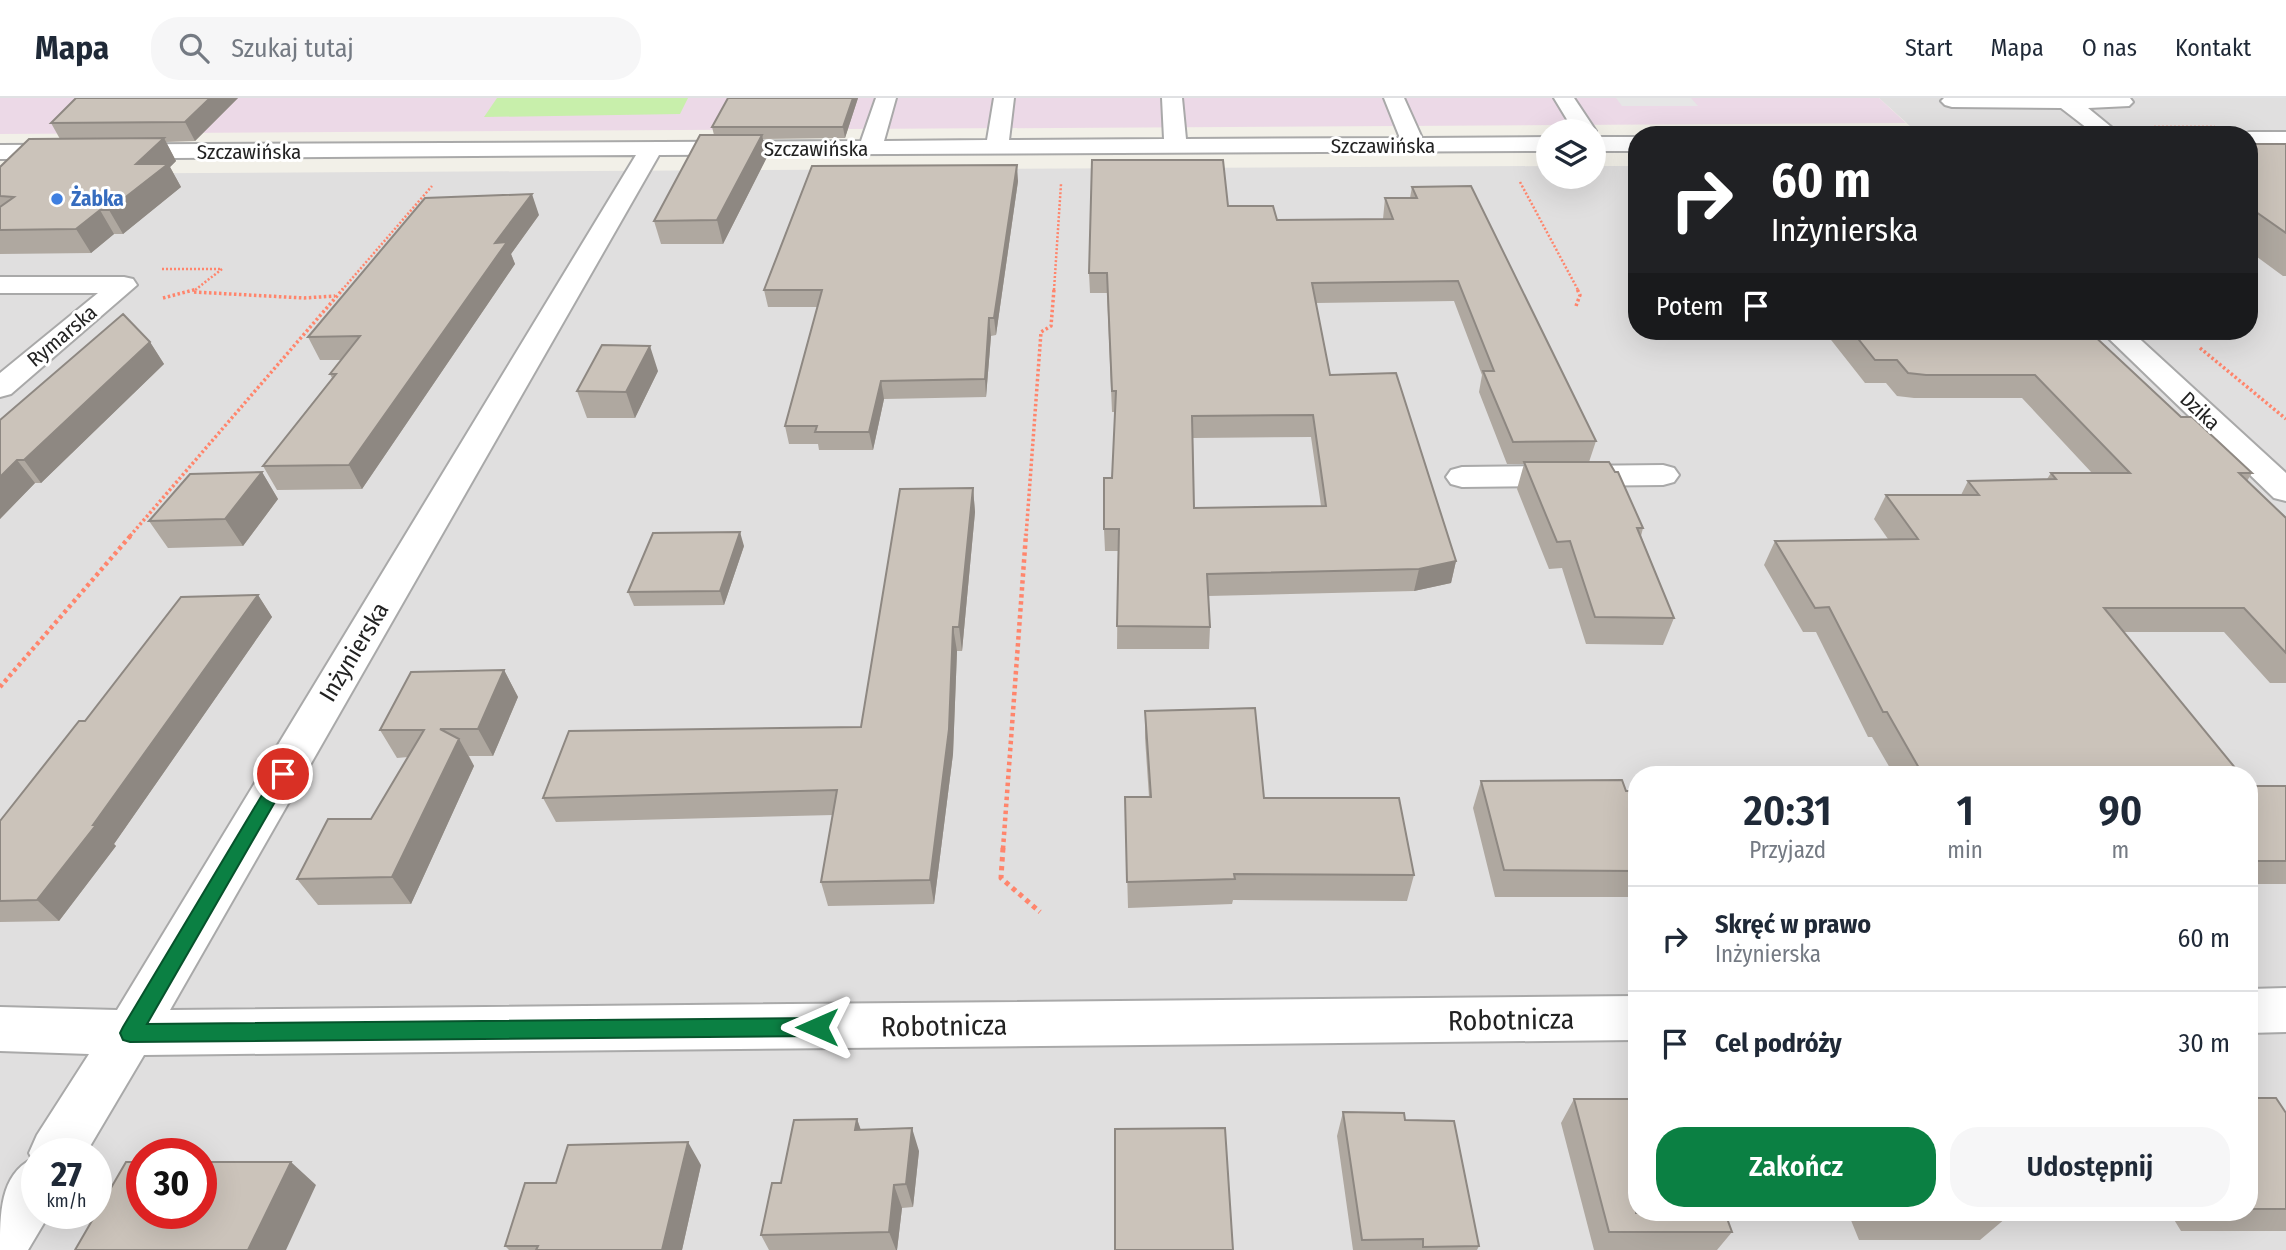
<!DOCTYPE html>
<html lang="pl">
<meta charset="utf-8">
<style>
:root{--surface:#fff;--page:#f6f6f7;--text:#1f2937;--muted:#747a83;--line:#e0e1e3;--accent:#0b8043}
body{margin:0;font-family:"Fira Sans Condensed",sans-serif;background:var(--page);color:var(--text);height:100vh;display:flex;flex-direction:column;font-size:26px;white-space:nowrap}
*{box-sizing:border-box;margin:0}
p{font-size:23px;color:var(--muted)}
.icon{flex:none;width:38px;height:38px;fill:none;stroke:currentColor;stroke-width:2;stroke-linecap:round;stroke-linejoin:round}
.map{position:relative;flex:1;overflow:hidden}
.sheet{position:absolute;left:1628px;top:668px;width:630px;height:455px;display:flex;flex-direction:column;background:var(--surface);border-radius:28px;box-shadow:0 7px 28px #0002}
.sheet>*{flex:none}
.banner{position:absolute;left:1628px;top:28px;width:630px;height:214px;border-radius:28px;box-shadow:0 7px 28px #0002;background:#202124;color:#fff;overflow:hidden}
.controls{position:absolute;left:1536px;top:21px;display:grid;gap:14px}
.controls a{display:grid;place-items:center;width:70px;height:70px;border-radius:50%;background:var(--surface);box-shadow:0 7px 28px #0002;font-size:35px}
.speed{position:absolute;left:21px;top:1040px;display:flex;gap:14px;font-size:35px;font-weight:700;text-align:center}
.speed>*{display:grid;place-content:center;width:91px;height:91px;border-radius:50%;background:var(--surface);box-shadow:0 7px 28px #0002;line-height:1}
.speed small{font-size:18px;font-weight:400}
.speed .limit{border:10px solid #d22;background:#fff;color:#111}
.pin{position:absolute;display:grid;place-items:center;width:60px;height:60px;color:#fff;margin:-30px;border:4px solid #fff;border-radius:50%;box-shadow:0 2px 7px #0007}
.me{position:absolute;width:77px;margin:-38px;rotate:270deg;stroke-linejoin:round;filter:drop-shadow(0 0 5px #0008)}
.turn{display:flex;align-items:center;gap:24px;height:147px;padding:0 28px;font-size:32px}
.turn .icon{width:91px;height:91px;stroke-width:2.5}
.turn b{display:block;font-size:49px;line-height:60px}
.then{display:flex;align-items:center;height:66px;padding:0 28px;background:#0003;gap:14px;font-size:26px}
.eta{display:flex;justify-content:space-evenly;align-items:center;height:119px;text-align:center}
.eta b{font-size:42px;font-weight:600;line-height:49px}
.button{display:flex;gap:14px;margin-top:auto;padding:14px 28px}
.button a{flex:1;height:80px;border-radius:28px;background:var(--accent);color:#fff;font-size:28px;font-weight:600;line-height:80px;text-align:center}
.button a+a{background:var(--page);color:var(--text)}
ul{padding:0;list-style:none}
li{display:flex;align-items:center;gap:21px;height:105px;padding:0 28px;border-top:2px solid var(--line)}
li div{flex:1}
li b{display:block;font-size:26px}
li em{font-style:normal}
header{display:flex;align-items:center;gap:42px;box-sizing:border-box;height:98px;padding:0 35px;background:var(--surface);border-bottom:2px solid var(--line)}
header strong{font-size:33px}
nav{display:flex;gap:38px;margin-inline-start:auto;font-size:24px}
.search{width:490px;height:63px;background:var(--page);display:flex;align-items:center;gap:18px;box-sizing:border-box;padding:0 24px;border-radius:28px;color:var(--muted);font-size:26px}
.map>svg:first-child{display:block}
.residential{fill:#e0dfdf;fill-rule:evenodd}
.industrial{fill:#ecd9e7}
.grass{fill:#c8efab}
.parking{fill:#e6e6e6}
.lines{fill:none;stroke-linecap:round;stroke-linejoin:round}
.minor-casing{stroke:#a9a9a9;stroke-width:4}
.path-far3{stroke:#ff856c;stroke-width:2.5;stroke-dasharray:2 2;stroke-linecap:butt}
.path-far2{stroke:#ff856c;stroke-width:3.5;stroke-dasharray:2.5 2.5;stroke-linecap:butt}
.path-far1{stroke:#ff856c;stroke-width:4.5;stroke-dasharray:3.5 3.5;stroke-linecap:butt}
.path{stroke:#ff856c;stroke-width:5;stroke-dasharray:4.5 4.5;stroke-linecap:butt}
.minor{fill:#fff;fill-rule:evenodd}
.wall{fill:#afa8a0;fill-rule:evenodd}
.shaded-wall{fill:#8e8882}
.building{fill:#cbc3ba;stroke:#8e8882;stroke-width:2;fill-rule:evenodd}
.route{fill:#0b8043;stroke:#07532c;stroke-width:2}
.shop-dot{fill:#3f7fe0;stroke:#fff;stroke-width:2.5}
.labels{text-anchor:middle;dominant-baseline:central;stroke-width:6;stroke-linejoin:round;paint-order:stroke}
.far-street-label{font-size:21px;fill:#222;stroke:#fff}
.far-shop-label{font-size:21px;font-weight:bold;fill:#366cbe;stroke:#fff;text-anchor:start}
.street-label{font-size:24px;fill:#222;stroke:#fff}
.near-street-label{font-size:28px;fill:#222;stroke:#fff}
</style>
<header>
<strong>Mapa</strong>
<div class="search"><svg class="icon" aria-label="search" viewBox="0 0 24 24"><circle cx="10" cy="10" r="6"/><path d="M15 15l6 6"/></svg>Szukaj tutaj</div>
<nav><a>Start</a><a>Mapa</a><a>O nas</a><a>Kontakt</a></nav>
</header>
<div class="map">
<svg width="2286" height="1152" viewBox="0 0 2286 1152">
<rect width="100%" height="100%" fill="#f2f0e8"/>
<!-- residential -->
<path class="residential" d="M1879 0H2286V1152H0V76L1549 68V79H1594V68H1636V233H2249V37H1920ZM1636 677H2249V1115H1636ZM37 1055H96V1115H37ZM142 1055H201V1115H142Z"/>
<!-- industrial -->
<path class="industrial" d="M0 0H1879L1906 25 0 36Z"/>
<!-- grass -->
<path class="grass" d="M497 0H688L680 16 484 19Z"/>
<!-- parking -->
<path class="parking" d="M1616 0H1691L1698 8H1622Z"/>
<g class="lines">
<defs>
<path id="minor" d="M876 0H896L884 43 987 42 994 0H1014L1009 42 1164 41 1162 0H1182L1186 41 1400 40 1384 0H1404L1422 40 1549 39V53L659 57 170 912 1636 898V942L144 957 86 1055H37V1115H50L28 1152H0C0 1116 0 1077 32 1061L29 1055 37 1037 89 956 0 953V909L117 912 636 57 0 61V47L861 43Z
M1554 0H1574L1596 33 1594 35V33H1574Z
M1944 0H2130L2133 4 2129 8 2088 10 2121 37H2096L2061 10 1952 9 1945 7 1941 3Z
M2249 34H2286V48H2249V37H2241Z
M1594 39H1636V53H1594Z
M0 179H124L133 181 137 187 11 296 0 299V275L98 195H0Z
M2101 233H2131L2286 375V403L2274 400Z
M1663 367 1674 370 1679 377 1674 384 1663 387 1462 389 1451 386 1446 379 1451 372 1462 369Z
M2286 890V934L2249 935V891Z"/>
</defs>
<!-- minor casing -->
<use href="#minor" class="minor-casing"/>
<!-- path-far3 -->
<path class="path-far3" d="M2154 29H2215
M1664 34 1925 31
M1520 84 1578 192
M162 171H222L195 192
M342 192 432 88
M1054 192 1061 86"/>
<!-- path-far2 -->
<path class="path-far2" d="M194 194 304 200 335 198
M163 200 197 191
M1576 208 1580 197 1577 191
M2200 250 2286 321
M130 438 343 191
M1026 438 1041 234 1051 228 1054 191"/>
<!-- path-far1 -->
<path class="path-far1" d="M0 589 132 436
M1003 751 1026 436"/>
<!-- path -->
<path class="path" d="M1003 750 1001 780 1040 814"/>
<!-- minor -->
<use href="#minor" class="minor"/>
</g>
<!-- wall -->
<path class="wall" d="M238 0 195 43 166 44 176 63 170 69 181 89 123 136H114L91 155 0 156V69L60 41 51 25Z
M858 0 845 40 763 41 767 59 723 146H661L654 123 714 37 712 29Z
M2249 46H2286V178H2283L2249 153Z
M1018 83 996 237 991 238 986 299 884 301 873 352H819L818 346H789L785 328 818 209H768L764 192Z
M1412 89 1596 343 1589 364 1643 430 1641 438 1674 520 1663 547 1586 546 1562 470 1549 471 1517 391 1524 366H1507L1479 294 1482 277 1454 203 1316 205 1330 277 1456 463 1451 485 1414 493 1208 498 1210 529 1209 551H1117L1118 453H1105L1104 431 1112 380 1115 314H1112L1107 195H1090L1089 175 1228 108 1277 122 1383 121 1385 100H1410ZM1311 339 1321 408 1194 410 1193 340Z
M539 117 511 156 515 166 362 391 277 392 263 368 332 280 330 276 341 262H320L308 239Z
M1824 233H2089L2181 319 2252 375 2247 383 2286 420V585H2270L2224 534H2124L2241 677H1894L1872 639H1868L1816 534H1803L1764 467 1775 443 1888 441 1874 421 1886 397H1961L1968 383 2047 381 2051 375H2092L2022 300H1914L1897 298 1886 285H1865Z
M150 244 164 266 41 385H35L0 421V322Z
M658 273 635 320H587L577 293Z
M262 374 278 401 243 448 168 450 149 423Z
M973 390 975 414 962 553H957L953 656 934 806 828 808 821 784 833 717 556 724 543 700 861 629Z
M744 448 724 507 634 508 628 494Z
M258 497 272 519 114 746 116 748 59 823 0 824V723L85 623Z
M504 572 518 599 493 658H469L474 668 411 806 318 807 297 781 371 721 408 659 397 660 380 632Z
M1145 613 1264 700 1414 777 1407 803 1233 802 1232 806 1128 810 1125 699H1149L1145 640Z
M1481 683 1636 693V799H1495L1473 710Z
M2249 687 2250 688H2286V786H2249Z
M2249 1000 2286 1015V1133H2181L2170 1115H2249Z
M1574 1001 1732 1134 1717 1152H1594L1561 1025Z
M1343 1014 1405 1022 1479 1148 1477 1152H1353L1337 1038Z
M857 1021 861 1032 919 1053 913 1109 902 1110 897 1152H769L761 1137 781 1085Z
M701 1067 682 1152H509L505 1148 556 1085Z
M1848 1115H2004L2006 1120 1980 1142H1859Z"/>
<!-- shaded-wall -->
<path class="shaded-wall" d="M210 0H238L195 43 185 24Z
M853 0H858L845 40 843 29Z
M762 37 767 59 723 146 717 122Z
M164 40 176 63 170 69 181 89 123 136 109 112 136 66Z
M1017 67 1018 83 996 237 994 220Z
M532 96 539 117 511 156 515 166 362 391 349 367 495 145Z
M100 112 114 136 91 155 76 131Z
M989 220 991 238 986 299 985 281Z
M150 244 164 266 41 385 24 362Z
M650 248 658 273 635 320 626 294Z
M881 283 884 301 873 352 869 334Z
M17 362 35 385 0 421V379Z
M262 374 278 401 243 448 225 421Z
M973 390 975 414 962 553 959 529Z
M740 434 744 448 724 507 720 493Z
M1456 463 1451 485 1414 493 1419 471Z
M258 497 272 519 114 746 116 748 59 823 37 802Z
M953 529 957 553 953 656 934 806 930 782Z
M504 572 518 599 493 658 478 631Z
M459 641 474 668 411 806 392 779Z
M857 1021 865 1045 855 1032Z
M912 1030 919 1053 913 1109 906 1086Z
M688 1044 701 1067 682 1152H662Z
M291 1064 316 1087 286 1152H248Z
M894 1087 902 1110 897 1152H896L889 1134Z"/>
<!-- building -->
<path class="building" d="M76 0H210L185 24 51 25Z
M728 0H853L843 29H712Z
M700 37H762L717 122 654 123Z
M164 40 136 66H168L109 112H100L76 131 0 132V109L14 99 0 98V69L29 41Z
M2249 46H2286V135L2249 109Z
M1092 62H1223L1228 108H1273L1277 122 1393 121 1385 100H1417L1412 89 1471 88 1596 343 1513 344 1483 273H1494L1458 183 1312 185 1330 277 1396 275 1456 463 1419 471 1207 476 1210 529 1117 528 1119 431H1104V380H1112L1116 293H1112L1107 175H1089ZM1313 317 1326 408 1194 410 1192 318Z
M1017 67 994 220H989L985 281 881 283 869 334H815L817 328H785L822 192H764L812 68Z
M532 96 495 145 507 144 349 367 263 368 336 276H330L360 238 308 239 425 100Z
M123 216 150 244 24 362H17L0 379V322Z
M1852 233H2089L2181 319H2192L2252 375H2239L2286 420V555L2244 510H2104L2241 677H1923L1887 614H1883L1829 509 1815 510 1775 443 1918 441 1886 397H1979L1968 383 2056 381 2051 375H2130L2035 277H1926L1908 275 1897 262H1875Z
M602 247 650 248 626 294 577 293Z
M1524 364H1609L1615 374H1618L1643 430H1637L1674 520 1595 519 1570 443 1557 444Z
M262 374 225 421 149 423 190 376Z
M973 390 959 529H953L949 631 930 782 821 784 837 692 543 700 569 633 861 629 900 391Z
M740 434 720 493 628 494 653 435Z
M258 497 93 727H96L37 802 0 803V723L79 623H85L181 499Z
M504 572 478 631H440L459 641 392 779 297 781 328 721H371L424 632H380L411 574Z
M1255 610 1264 700H1399L1414 777 1234 776 1235 781 1127 784 1125 699H1151L1145 613Z
M1622 682 1626 693H1636V773L1504 772 1481 683Z
M2249 687 2250 688H2286V763H2249Z
M2249 1000H2276L2286 1015V1111H2249Z
M1574 1001H1636V1115H1725L1732 1134H1609Z
M1343 1014 1404 1015 1405 1022 1454 1023 1479 1148 1423 1149V1141L1362 1142Z
M857 1021 855 1032 912 1030 906 1086 894 1087 889 1134 761 1137 772 1085H781L794 1022Z
M1225 1030 1233 1152H1115V1031Z
M688 1044 662 1152H536L538 1148H505L525 1085H556L568 1047Z
M126 1064H142V1115H201V1064H291L248 1152H75Z
M1880 1115H2004L2006 1120H1882Z"/>
<!-- route -->
<path class="route" d="M283 670 289 672 291 676 147 926 817 920 824 923 827 929 824 936 817 938 130 944 123 942 120 935 123 929 277 672Z"/>
<!-- markers -->
<circle class="shop-dot" cx="57" cy="101" r="7"/>
<g class="labels">
<!-- far-street labels -->
<g class="far-street-label">
<text x="1383" y="48">Szczawińska</text>
<text x="816" y="51">Szczawińska</text>
<text x="249" y="54">Szczawińska</text>
<text transform="translate(62 238) rotate(-40)">Rymarska</text>
<text transform="translate(2200 313) rotate(43)">Dzika</text>
</g>
<!-- far-shop labels -->
<g class="far-shop-label">
<text x="71" y="101">Żabka</text>
</g>
<!-- street labels -->
<g class="street-label">
<text transform="translate(354 554) rotate(-59)">Inżynierska</text>
</g>
<!-- near-street labels -->
<g class="near-street-label">
<text transform="translate(1511 922) rotate(-1)">Robotnicza</text>
<text transform="translate(944 928) rotate(-1)">Robotnicza</text>
</g>
</g>
</svg>
<div class="controls">
<a><svg class="icon" aria-label="layers" viewBox="0 0 24 24"><path d="M12 4l9 5-9 5-9-5zM3 14l9 5 9-5"/></svg></a>
</div>
<div class="speed"><div>27<small>km/h</small></div><div class="limit">30</div></div>
<div class="pin" style="left:283px;top:676px;background:#d93025"><svg class="icon" aria-label="arrive" viewBox="0 0 24 24"><path d="M6 21V4h12l-3 4 3 4H6"/></svg></div>
<svg class="me" style="left:817px;top:929px" viewBox="-20 -20 40 40"><path d="M0-17L14 15 0 8-14 15z" fill="#0b8043" stroke="#fff" stroke-width="4"/></svg>
<div class="banner">
<div class="turn"><svg class="icon" aria-label="right" viewBox="0 0 24 24"><path d="M7 20v-9h11M14 6l5 5-5 5"/></svg><div><b>60 m</b>Inżynierska</div></div>
<div class="then">Potem<svg class="icon" aria-label="arrive" viewBox="0 0 24 24"><path d="M6 21V4h12l-3 4 3 4H6"/></svg></div>
</div>
<section class="sheet">
<div class="eta">
<div><b>20:31</b><p>Przyjazd</p></div>
<div><b>1</b><p>min</p></div>
<div><b>90</b><p>m</p></div>
</div>
<ul>
<li><svg class="icon" aria-label="right" viewBox="0 0 24 24"><path d="M7 20v-9h11M14 6l5 5-5 5"/></svg><div><b>Skręć w prawo</b><p>Inżynierska</p></div><em>60 m</em></li>
<li><svg class="icon" aria-label="arrive" viewBox="0 0 24 24"><path d="M6 21V4h12l-3 4 3 4H6"/></svg><div><b>Cel podróży</b></div><em>30 m</em></li>
</ul>
<div class="button"><a>Zakończ</a><a>Udostępnij</a></div>
</section>
</div>
